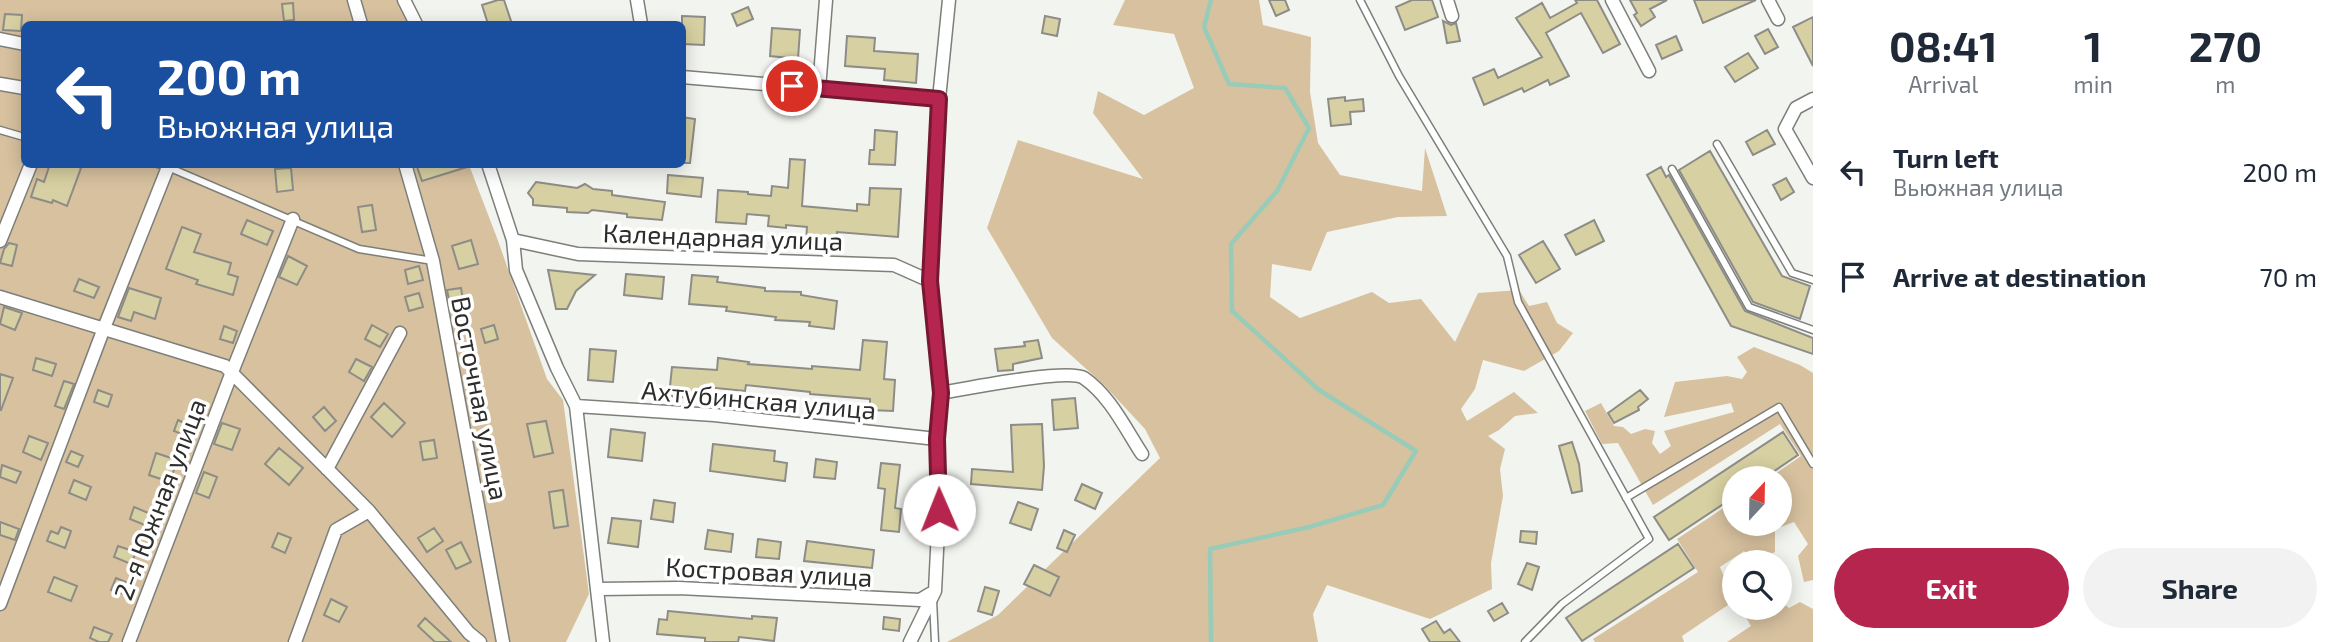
<!DOCTYPE html>
<meta charset="utf-8">
<style>
:root{--surface:#fff;--page:#f2f2f3;--text:#1f2937;--muted:#747a83;--accent:#b6254d}
body{margin:0;font-family:"Exo 2",sans-serif;background:var(--page);color:var(--text);height:100vh;display:flex;flex-direction:column;font-size:26px;white-space:nowrap}
*{box-sizing:border-box;margin:0}
p{font-size:23px;color:var(--muted)}
.icon{flex:none;width:38px;height:38px;fill:none;stroke:currentColor;stroke-width:2;stroke-linecap:round;stroke-linejoin:round}
.map{position:relative;flex:1;overflow:hidden}
.sheet{display:flex;flex-direction:column;background:var(--surface);width:525px}
.sheet>*{flex:none}
.hud{position:absolute;left:21px;top:21px;width:665px;height:147px;border-radius:10px;box-shadow:0 4px 18px #0003;background:#1a4fa0;color:#fff;overflow:hidden}
.needle{width:46px;rotate:22deg}
.controls{position:absolute;left:1722px;top:466px;display:grid;gap:14px}
.controls a{display:grid;place-items:center;width:70px;height:70px;border-radius:50%;background:var(--surface);box-shadow:0 4px 18px #0003;font-size:35px}
.pin{position:absolute;display:grid;place-items:center;width:60px;height:60px;color:#fff;margin:-30px;border:4px solid #fff;border-radius:50%;box-shadow:0 2px 7px #0007}
.me{position:absolute;width:77px;margin:-38px;rotate:359deg;stroke-linejoin:round;filter:drop-shadow(0 0 5px #0008)}
.turn{display:flex;align-items:center;gap:24px;height:147px;padding:0 21px;font-size:32px}
.turn .icon{width:91px;height:91px;stroke-width:2.5}
.turn b{display:block;font-size:49px;line-height:60px}
.eta{display:flex;justify-content:space-evenly;align-items:center;height:119px;text-align:center}
.eta b{font-size:42px;font-weight:700;line-height:49px}
.button{display:flex;gap:14px;margin-top:auto;padding:14px 21px}
.button a{flex:1;height:80px;border-radius:42px;background:var(--accent);color:#fff;font-size:28px;font-weight:700;line-height:80px;text-align:center}
.button a+a{background:var(--page);color:var(--text)}
ul{padding:0;list-style:none}
li{display:flex;align-items:center;gap:21px;height:105px;padding:0 21px}
li div{flex:1}
li b{display:block;font-size:26px}
li em{font-style:normal}
main{display:flex;flex:1;min-height:0}
.map>svg:first-child{display:block}
.green{fill:#d7c19f}
.lines{fill:none;stroke-linecap:round;stroke-linejoin:round}
.stream{stroke:#98ccb8;stroke-width:4.5}
.building{fill:#d7d0a2;stroke:#8d8c87;stroke-width:2}
.service-casing{stroke:#7d7f7a;stroke-width:9}
.minor-casing{stroke:#7d7f7a;stroke-width:15}
.service{stroke:#fff;stroke-width:6}
.minor{stroke:#fff;stroke-width:12}
.route-casing{stroke:#761832;stroke-width:18}
.route{stroke:#b6254d;stroke-width:12}
.labels{text-anchor:middle;dominant-baseline:central;stroke-width:7;stroke-linejoin:round;paint-order:stroke}
.street-label{font-size:26px;fill:#2d2e2c;stroke:#fff}
</style>
<main>
<div class="map">
<svg width="1813" height="642" viewBox="0 0 1813 642">
<rect width="100%" height="100%" fill="#f2f4ef"/>
<!-- green -->
<path class="green" d="M0 0H403L414 24H24V164L469 165 497 238 547 379 563 400 589 594 566 642H0Z
M1125 0H1259L1263 25 1311 37 1310 92 1318 143 1340 175 1422 191 1425 148 1447 216 1398 217 1327 232 1311 271 1272 264 1270 297 1300 318 1372 292 1389 303 1421 299 1455 342 1478 293 1519 290 1529 306 1547 302 1557 323 1573 333 1559 351 1524 371 1483 360 1475 389 1461 409 1467 421 1514 392 1538 413 1515 416 1499 430 1488 436 1505 449 1500 469 1503 496 1491 563 1492 589 1430 619 1327 585 1313 614 1318 642H947L998 615 1160 458 1145 429 1104 385 1052 338 987 228 1018 140 1143 179 1093 113 1098 91 1144 115 1194 88 1174 34 1113 25Z
M1754 347 1800 365 1813 373V580L1804 582 1798 556 1808 544 1794 522 1775 529V552L1753 562 1744 551 1720 567 1734 601 1682 636 1684 642H1595L1593 639 1698 572 1677 539 1734 501V523H1780V478H1769L1801 456 1780 424 1653 505 1618 443 1602 444 1585 411 1601 403 1614 426 1623 427 1631 434 1645 429 1655 431 1652 443 1660 454 1671 446 1664 431 1734 412 1731 403 1664 417 1675 382 1727 376 1742 379 1747 372 1737 357Z
M1780 600 1789 608 1800 602 1813 609V642H1727L1751 626 1740 607H1765L1770 610 1772 607H1780Z"/>
<g class="lines">
<!-- stream -->
<path class="stream" d="M1211 0 1204 27 1229 84 1285 88 1309 128 1277 191 1231 244 1232 311 1319 390 1416 451 1383 505 1309 527 1210 549 1211 642"/>
</g>
<!-- building -->
<path class="building" d="M498 0H504L512 24H488L482 5Z
M1269 0H1285L1289 10 1276 16Z
M1412 0H1432L1438 17 1405 30 1396 7Z
M1575 0H1597L1620 44 1603 53 1581 13 1546 33 1569 76 1550 85 1548 80 1524 92 1522 88 1484 105 1473 78 1494 69 1498 78 1542 57 1516 18 1542 3 1550 18 1577 3Z
M1630 0H1667L1650 9 1655 17 1641 26 1634 15 1637 13Z
M1694 0H1756L1703 23Z
M293 3 294 20 284 21 282 4Z
M748 7 753 19 737 26 732 14Z
M5 14 22 15 21 31 3 30Z
M682 16 705 17 704 45 682 44Z
M1045 16 1060 19 1057 36 1042 33Z
M1813 17V66L1793 27Z
M1443 21 1451 25 1456 23 1460 41 1447 43Z
M772 28 800 30 798 59 770 56Z
M1768 29 1778 47 1765 54 1755 36Z
M847 36 875 38 874 51 918 54 916 83 884 80 885 69 845 66Z
M1676 36 1682 50 1662 59 1656 45Z
M1748 53 1758 68 1735 82 1725 67Z
M1345 97V101L1363 99 1364 111 1350 112 1351 124 1331 126 1328 99Z
M682 117 695 119 690 163H682Z
M875 130 897 132 895 165 869 164 870 150H874Z
M1767 130 1775 144 1753 155 1746 142Z
M1710 151 1782 276 1810 286 1800 319 1753 302 1679 170Z
M790 159 805 160 802 206 857 211V204L869 205 870 188 901 189 898 237 837 232V242L806 240 807 227 786 225V228L768 226 769 216 747 214 746 224 716 222 718 190 748 192V194L771 196 772 186 788 188Z
M50 164H71L81 168 67 206 53 200 52 203 31 197 37 179 44 182Z
M416 164H466L467 167 422 181Z
M1661 167 1666 177 1669 175 1745 311 1813 338V354L1731 326 1647 175Z
M291 168 293 190 277 192 275 169Z
M668 175 703 178 701 197 667 193Z
M1786 178 1794 192 1781 200 1773 185Z
M536 182 577 188 585 184 593 189 612 191V195L665 202 662 220 627 217V214L592 210 588 213 567 212V208L533 205V199L528 193Z
M372 205 376 230 362 232 358 207Z
M247 220 273 231 267 245 241 234Z
M1594 220 1604 241 1576 255 1565 235Z
M182 227 201 234 194 252 231 263 228 274 238 277 233 295 196 284 198 280 166 269Z
M471 240 478 264 459 269 452 246Z
M1543 241 1560 269 1536 283 1519 255Z
M9 243 17 245 12 266 0 263 4 249Z
M288 256 307 266 297 285 279 277Z
M419 266 423 280 408 284 405 270Z
M548 270 595 275 576 291 567 309H556Z
M626 274 664 277 662 299 624 295Z
M692 275 718 277 717 282 765 288V291L801 292V295L837 301 834 329 809 326 810 322 775 320 776 317 726 311 727 307 689 304Z
M79 279 99 287 94 298 74 291Z
M129 288 161 298 155 319 134 312 131 321 118 317Z
M461 288 464 307 451 309 447 290Z
M419 293 423 307 409 311 405 297Z
M4 307 22 313 15 330 0 324Z
M372 325 388 334 380 347 365 339Z
M494 325 498 339 485 343 481 329Z
M224 326 237 331 233 343 220 339Z
M863 340 887 342 884 379 895 380 893 411 870 410V399L810 394V392L746 385 745 391 706 387 705 399 669 396 672 367 717 370 718 358 749 362 748 364 812 369V366L860 370Z
M1038 340 1042 358 1013 364V370L998 371 995 349 1025 346 1024 342Z
M590 349 616 351 613 382 588 380Z
M36 358 56 364 52 376 33 370Z
M356 359 372 367 364 381 349 372Z
M0 374 13 378 1 410H0Z
M64 381 74 384 64 409 55 406Z
M98 390 112 395 108 407 94 402Z
M1640 390 1648 399 1638 407 1639 410 1614 423 1608 413Z
M1075 398 1078 428 1054 430 1052 400Z
M384 403 405 423 392 437 371 417Z
M324 407 336 421 325 431 313 417Z
M178 420 193 427 189 437 174 431Z
M546 421 553 453 534 457 527 424Z
M222 423 240 429 232 450 214 444Z
M1042 424 1044 466 1042 490 971 484 972 469 1013 472 1011 425Z
M611 429 645 433 642 461 608 457Z
M1783 432 1798 455 1764 478H1734V497L1669 540 1654 517Z
M29 436 48 443 41 460 23 452Z
M434 440 437 458 423 460 420 442Z
M1572 442 1579 464 1582 491 1572 493 1559 446Z
M713 444 775 451 774 461 787 463 785 481 710 471Z
M279 448 303 468 289 485 265 464Z
M71 451 83 456 78 467 66 462Z
M156 453 177 460 170 482 149 475Z
M816 459 837 462 835 479 814 477Z
M881 463 900 465 895 508 901 509 899 532 881 530 885 489 878 488Z
M2 465 21 472 16 483 0 477Z
M204 472 217 477 209 498 196 493Z
M74 480 91 487 86 500 69 493Z
M1082 484 1102 493 1095 509 1075 500Z
M563 490 568 526 554 528 549 492Z
M654 500 675 503 673 522 651 519Z
M1018 502 1038 509 1031 530 1010 523Z
M134 507 151 514 147 526 130 519Z
M612 518 641 521 638 547 608 543Z
M0 522 19 529 15 540 0 535Z
M61 527 71 531 65 548 47 541 51 531 58 534Z
M434 528 443 541 427 552 418 538Z
M708 530 733 534 731 552 705 549Z
M1064 530 1075 535 1067 552 1057 548Z
M1521 531 1537 532 1536 544 1520 542Z
M278 533 291 538 285 553 272 547Z
M758 539 781 542 779 559 756 557Z
M807 541 874 550 872 568 804 561Z
M461 542 471 562 456 569 446 550Z
M1678 544 1694 568 1582 641 1566 618Z
M118 546 136 552 131 564 114 557Z
M1527 563 1539 567 1532 590 1518 584Z
M1034 565 1059 577 1050 596 1024 584Z
M54 577 77 586 71 601 48 592Z
M116 578 133 585 129 596 111 590Z
M985 587 999 591 992 615 978 611Z
M331 599 347 607 339 622 324 615Z
M1502 603 1508 613 1494 621 1488 611Z
M668 611 752 619V616L777 618 774 641 739 637 738 642H705V638L657 634 659 619 667 620Z
M884 617 900 619 899 631 883 629Z
M425 618 451 642H435L418 626Z
M1436 621 1444 633 1450 629 1460 642H1430L1422 629Z
M94 627 112 634 108 642H99L90 638Z"/>
<g class="lines">
<defs>
<path id="service" d="M1360 0 1399 76 1507 256 1518 302 1649 539 1562 604 1525 642
M0 130 24 137
M1717 144 1792 273 1813 280
M157 164 168 167 359 249 433 261
M1672 169 1749 307 1813 330
M1626 498 1779 407 1813 464
M933 600 935 642"/>
<path id="minor" d="M354 0 361 24
M404 0 416 24
M637 0 641 24
M1447 0 1452 16
M1612 0 1649 71
M1768 0 1778 19
M0 39 24 44
M682 77 939 99
M0 84 24 88
M819 89 826 0
M1813 99 1796 108 1785 129 1813 178
M405 164 433 261 503 642
M488 164 513 240 516 270 557 368 576 406 603 642
M513 240 578 254 894 265 930 281
M0 241 31 164
M0 297 225 366 369 511 469 633 480 642
M941 393C964 389 1069 368 1084 378 1110 396 1125 428 1142 454
M576 406 714 415 937 439
M327 469 400 333
M598 589 679 588 920 600 935 591
M0 604 104 328 168 167
M129 642 232 372 293 219
M295 642 336 530 369 511
M910 642 935 591 939 510 937 439 941 393 930 281 939 99 949 0"/>
</defs>
<!-- service casing -->
<use href="#service" class="service-casing"/>
<!-- minor casing -->
<use href="#minor" class="minor-casing"/>
<!-- service -->
<use href="#service" class="service"/>
<!-- minor -->
<use href="#minor" class="minor"/>
</g>
<g class="lines">
<defs>
<path id="route" d="M792 86 939 99 930 281 941 393 937 439 939 510"/>
</defs>
<!-- route casing -->
<use href="#route" class="route-casing"/>
<!-- route -->
<use href="#route" class="route"/>
</g>
<g class="labels">
<!-- street labels -->
<g class="street-label">
<text transform="translate(723 236) rotate(2)">Календарная улица</text>
<text transform="translate(481 398) rotate(79)">Восточная улица</text>
<text transform="translate(759 399) rotate(5)">Ахтубинская улица</text>
<text transform="translate(159 499) rotate(-69)">2-я Южная улица</text>
<text transform="translate(769 571) rotate(3)">Костровая улица</text>
</g>
</g>
</svg>
<div class="controls">
<a><svg class="needle" viewBox="-14 -14 28 28"><path d="M0-13l5 13h-10z" fill="#e53935"/><path d="M0 13l5-13h-10z" fill="#747a83"/></svg></a>
<a><svg class="icon" aria-label="search" viewBox="0 0 24 24"><circle cx="10" cy="10" r="6"/><path d="M15 15l6 6"/></svg></a>
</div>
<div class="pin" style="left:792px;top:86px;background:#d93025"><svg class="icon" aria-label="arrive" viewBox="0 0 24 24"><path d="M6 21V4h12l-3 4 3 4H6"/></svg></div>
<svg class="me" style="left:939px;top:510px" viewBox="-20 -20 40 40"><circle r="19" fill="#fff"/><path d="M0-13L10 11 0 6-10 11z" fill="#b6254d"/></svg>
<div class="hud">
<div class="turn"><svg class="icon" aria-label="left" viewBox="0 0 24 24"><path d="M17 20v-9H6M10 6l-5 5 5 5"/></svg><div><b>200 m</b>Вьюжная улица</div></div>
</div>
</div>
<section class="sheet">
<div class="eta">
<div><b>08:41</b><p>Arrival</p></div>
<div><b>1</b><p>min</p></div>
<div><b>270</b><p>m</p></div>
</div>
<ul>
<li><svg class="icon" aria-label="left" viewBox="0 0 24 24"><path d="M17 20v-9H6M10 6l-5 5 5 5"/></svg><div><b>Turn left</b><p>Вьюжная улица</p></div><em>200 m</em></li>
<li><svg class="icon" aria-label="arrive" viewBox="0 0 24 24"><path d="M6 21V4h12l-3 4 3 4H6"/></svg><div><b>Arrive at destination</b></div><em>70 m</em></li>
</ul>
<div class="button"><a>Exit</a><a>Share</a></div>
</section>
</main>
